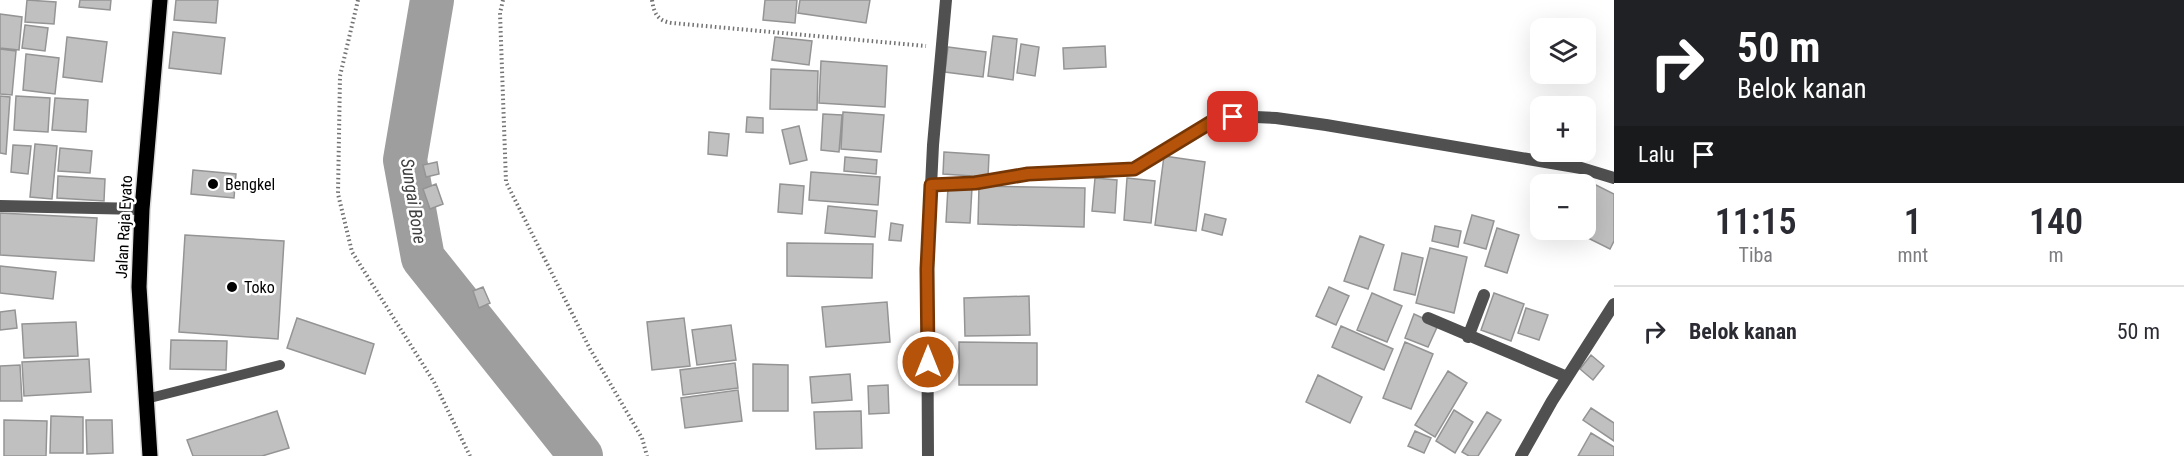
<!DOCTYPE html>
<html lang="id">
<meta charset="utf-8">
<style>
:root{--surface:#fff;--page:#f7f7f7;--text:#2b2b33;--muted:#7c7c81;--line:#e1e1e2}
body{margin:0;font-family:"Roboto Condensed",sans-serif;background:var(--page);color:var(--text);height:100vh;display:flex;flex-direction:column;font-size:22px;white-space:nowrap}
*{box-sizing:border-box;margin:0}
p{font-size:20px;color:var(--muted)}
.icon{flex:none;width:33px;height:33px;fill:none;stroke:currentColor;stroke-width:2;stroke-linecap:round;stroke-linejoin:round}
.map{position:relative;flex:1;overflow:hidden}
.side{display:flex;flex-direction:column;background:var(--surface);width:570px}
.side>*{flex:none}
.top-card{background:#202124;color:#fff;overflow:hidden}
.fabs{position:absolute;left:1530px;top:18px;display:grid;gap:12px}
.fabs a{display:grid;place-items:center;width:66px;height:66px;border-radius:12px;background:var(--surface);box-shadow:0 6px 24px #0002;font-size:30px}
.pin{position:absolute;display:grid;place-items:center;width:51px;height:51px;color:#fff;margin:-26px;border-radius:12px;box-shadow:0 3px 9px #0006}
.me{position:absolute;width:66px;margin:-33px;rotate:0deg;stroke-linejoin:round;filter:drop-shadow(0 0 4px #0008)}
.turn{display:flex;align-items:center;gap:21px;height:126px;padding:0 24px;font-size:27px}
.turn .icon{width:78px;height:78px;stroke-width:2.5}
.turn b{display:block;font-size:42px;line-height:51px}
.then{display:flex;align-items:center;height:57px;padding:0 24px;background:#0003;gap:12px;font-size:22px}
.eta{display:flex;justify-content:space-evenly;align-items:center;height:102px;text-align:center}
.eta b{font-size:36px;font-weight:600;line-height:42px}
ul{padding:0;list-style:none}
li{display:flex;align-items:center;gap:18px;height:90px;padding:0 24px;border-top:2px solid var(--line)}
li div{flex:1}
li b{display:block;font-size:22px}
li em{font-style:normal}
main{display:flex;flex:1;min-height:0}
.map>svg:first-child{display:block}
.lines{fill:none;stroke-linecap:round;stroke-linejoin:round}
.river{stroke:#9e9e9e;stroke-width:44}
.building{fill:#c0c0c0;stroke:#949494;stroke-width:1.5}
.primary-casing{stroke:#dbdbdb;stroke-width:18}
.path{stroke:#727272;stroke-width:4;stroke-dasharray:1.5 3;stroke-linecap:butt}
.service{stroke:#505050;stroke-width:10}
.minor{stroke:#505050;stroke-width:12}
.tertiary{stroke:#505050;stroke-width:12}
.primary{stroke:#000;stroke-width:15}
.route-casing{stroke:#753606;stroke-width:15}
.route{stroke:#b45309;stroke-width:10}
.poi-dot{fill:#000;stroke:#fff;stroke-width:2}
.labels{text-anchor:middle;dominant-baseline:central;stroke-width:5;stroke-linejoin:round;paint-order:stroke}
.poi-label{font-size:16px;fill:#000;stroke:#fff;text-anchor:start}
.street-label{font-size:16px;fill:#000;stroke:#fff}
.water-label{font-size:18px;font-style:italic;fill:#3f3f3f;stroke:#fff}
</style>
<main>
<div class="map">
<svg width="1614" height="456" viewBox="0 0 1614 456">
<rect width="100%" height="100%" fill="#fff"/>
<g class="lines">
<!-- river -->
<path class="river" d="M432 0 405 160 423 258 581 456"/>
</g>
<!-- building -->
<path class="building" d="M27 0 56 2 54 24 25 22Z
M80 0H111L110 10 79 7Z
M176 0H218L216 23 174 20Z
M765 0H797L795 23 763 20Z
M800 0H870L866 23 798 13Z
M0 14 22 17 19 50 0 48Z
M25 25 48 28 45 51 22 48Z
M173 32 225 38 221 74 169 68Z
M993 36 1017 39 1013 80 988 76Z
M67 37 107 42 102 82 63 77Z
M775 37 812 41 809 65 772 60Z
M1021 44 1039 47 1035 76 1017 73Z
M1105 46 1106 67 1064 69 1063 48Z
M948 47 986 52 983 77 945 72Z
M0 49 16 51 12 95 0 94Z
M26 54 59 58 55 94 23 90Z
M821 61 887 66 885 107 819 103Z
M771 69 818 71 817 110 770 109Z
M0 96 10 97 6 154 0 153Z
M16 96 50 98 48 132 14 130Z
M55 98 88 100 86 132 52 130Z
M843 112 884 115 881 152 841 149Z
M823 114 842 115 839 152 821 150Z
M747 117 763 118V133L746 132Z
M799 126 807 160 790 164 782 130Z
M709 132 729 134 727 156 708 154Z
M35 144 57 146 52 199 30 197Z
M13 145 31 146 28 174 11 172Z
M60 148 92 151 90 173 58 171Z
M944 152 989 155 988 177 943 174Z
M1164 156 1205 162 1196 231 1155 225Z
M845 157 877 160 876 174 844 171Z
M437 162 439 174 426 177 423 165Z
M193 170 236 174 234 198 191 194Z
M811 172 880 177 878 205 809 200Z
M58 176 105 179 104 201 57 198Z
M1095 178 1117 180 1115 213 1092 211Z
M1127 178 1155 181 1151 223 1124 220Z
M1586 180 1614 194V241L1610 249 1572 230H1586V184H1583Z
M436 184 443 204 430 209 423 189Z
M780 184 804 186 802 214 778 212Z
M979 186 1085 188 1084 227 978 224Z
M948 187 972 188 970 223 946 222Z
M828 206 877 211 875 237 825 233Z
M0 213 97 218 94 261 0 255Z
M1205 214 1226 219 1222 235 1202 230Z
M1472 215 1494 221 1486 249 1464 243Z
M891 223 903 225 901 241 889 240Z
M1435 226 1461 231 1458 247 1432 241Z
M1497 228 1519 235 1507 273 1485 266Z
M185 235 284 241 278 339 179 332Z
M1360 236 1384 245 1368 289 1344 281Z
M787 243 873 244 872 278 787 276Z
M1430 248 1467 257 1454 313 1416 303Z
M1402 253 1423 258 1415 295 1394 290Z
M0 266 56 272 53 299 0 293Z
M483 287 490 303 479 308 473 291Z
M1329 287 1349 296 1336 325 1316 316Z
M1372 293 1402 306 1387 342 1357 330Z
M1494 293 1524 304 1511 341 1481 330Z
M1029 296 1030 335 965 336 964 298Z
M887 302 890 342 826 347 822 307Z
M1526 308 1548 315 1539 340 1518 333Z
M15 310 17 328 0 330V312Z
M1414 314 1438 325 1428 347 1405 338Z
M297 318 374 344 365 374 287 348Z
M684 318 690 366 652 370 647 322Z
M76 322 78 356 24 358 22 324Z
M731 325 736 360 697 365 692 330Z
M1341 326 1393 349 1384 370 1332 347Z
M171 340 227 341 226 370 170 369Z
M959 342 1037 343V385H959Z
M1405 342 1433 354 1411 409 1383 398Z
M1591 355 1604 366 1593 380 1580 369Z
M89 359 91 392 24 396 22 362Z
M735 363 738 388 683 395 680 370Z
M753 364 788 365V411H753Z
M20 365 22 401H0V366Z
M1448 371 1467 383 1435 437 1415 425Z
M850 374 852 400 812 403 810 377Z
M1318 375 1362 397 1350 423 1306 402Z
M888 385 889 413 869 414 868 386Z
M738 390 742 421 685 428 681 398Z
M1591 408 1614 423V441L1583 420Z
M1454 410 1473 422 1455 453 1436 441Z
M277 411 289 448 262 456H193L187 440Z
M861 411 862 448 816 449 814 412Z
M1487 412 1501 420 1478 456H1469L1462 452Z
M51 416 83 417V453H50Z
M4 420 47 421 46 456H4Z
M86 420H112L113 453 87 454Z
M1415 431 1431 438 1424 453 1408 446Z
M1591 433 1614 447V456H1578Z"/>
<g class="lines">
<defs>
<path id="primary" d="M150 456 139 287 142 209 160 0"/>
</defs>
<!-- primary casing -->
<use href="#primary" class="primary-casing"/>
<!-- path -->
<path class="path" d="M358 0 340 76 338 194 352 252 434 382 470 456
M503 0 500 13 506 182 590 349 642 438 647 456
M652 0C654 14 658 21 672 23L926 46"/>
<!-- service -->
<path class="service" d="M146 399 280 365"/>
<!-- minor -->
<path class="minor" d="M931 185 975 183 1028 174 1134 169 1213 121 1233 116 1276 118 1326 125 1581 168 1614 178
M0 206 142 209
M1428 318 1567 377
M1468 337 1484 295
M1521 456 1552 401 1614 304"/>
<!-- tertiary -->
<path class="tertiary" d="M928 456 927 269 933 145 946 0"/>
<!-- primary -->
<use href="#primary" class="primary"/>
</g>
<g class="lines">
<defs>
<path id="route" d="M928 362 927 269 931 185 975 183 1028 174 1134 169 1213 121 1233 117"/>
</defs>
<!-- route casing -->
<use href="#route" class="route-casing"/>
<!-- route -->
<use href="#route" class="route"/>
</g>
<!-- markers -->
<g class="poi-dot">
<circle cx="213" cy="184" r="6"/>
<circle cx="232" cy="287" r="6"/>
</g>
<g class="labels">
<!-- poi labels -->
<g class="poi-label">
<text x="225" y="184">Bengkel</text>
<text x="244" y="287">Toko</text>
</g>
<!-- street labels -->
<g class="street-label">
<text transform="translate(124 227) rotate(-87)">Jalan Raja Eyato</text>
</g>
<!-- water labels -->
<g class="water-label">
<text transform="translate(414 201) rotate(81)">Sungai Bone</text>
</g>
</g>
</svg>
<div class="fabs">
<a><svg class="icon" aria-label="layers" viewBox="0 0 24 24"><path d="M12 4l9 5-9 5-9-5zM3 14l9 5 9-5"/></svg></a>
<a>+</a>
<a>−</a>
</div>
<div class="pin" style="left:1233px;top:117px;background:#d93025"><svg class="icon" aria-label="arrive" viewBox="0 0 24 24"><path d="M6 21V4h12l-3 4 3 4H6"/></svg></div>
<svg class="me" style="left:928px;top:362px" viewBox="-20 -20 40 40"><circle r="17" fill="#b45309" stroke="#fff" stroke-width="3"/><path d="M0-11L8 9 0 5-8 9z" fill="#fff"/></svg>
</div>
<section class="side">
<div class="top-card">
<div class="turn"><svg class="icon" aria-label="right" viewBox="0 0 24 24"><path d="M7 20v-9h11M14 6l5 5-5 5"/></svg><div><b>50 m</b>Belok kanan</div></div>
<div class="then">Lalu<svg class="icon" aria-label="arrive" viewBox="0 0 24 24"><path d="M6 21V4h12l-3 4 3 4H6"/></svg></div>
</div>
<div class="eta">
<div><b>11:15</b><p>Tiba</p></div>
<div><b>1</b><p>mnt</p></div>
<div><b>140</b><p>m</p></div>
</div>
<ul>
<li><svg class="icon" aria-label="right" viewBox="0 0 24 24"><path d="M7 20v-9h11M14 6l5 5-5 5"/></svg><div><b>Belok kanan</b></div><em>50 m</em></li>
</ul>
</section>
</main>
